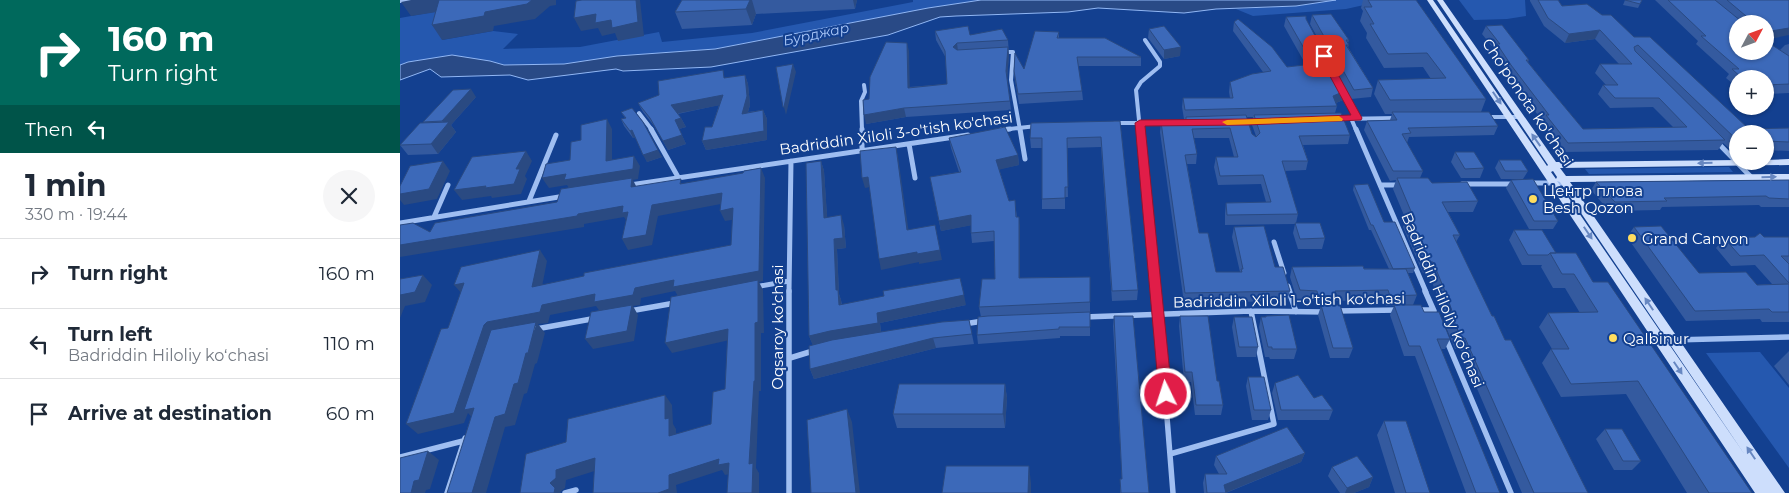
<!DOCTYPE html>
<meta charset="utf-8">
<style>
:root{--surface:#fff;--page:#f6f6f7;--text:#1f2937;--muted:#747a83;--line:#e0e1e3}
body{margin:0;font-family:Montserrat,sans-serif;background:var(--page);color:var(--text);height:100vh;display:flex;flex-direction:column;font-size:19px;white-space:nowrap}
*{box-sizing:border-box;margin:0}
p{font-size:16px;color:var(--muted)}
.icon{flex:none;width:28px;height:28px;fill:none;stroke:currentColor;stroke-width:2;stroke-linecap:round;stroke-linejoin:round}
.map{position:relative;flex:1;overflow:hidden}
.sheet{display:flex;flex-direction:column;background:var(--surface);width:400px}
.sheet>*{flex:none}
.top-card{background:#00695c;color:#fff;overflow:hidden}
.needle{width:32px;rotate:49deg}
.controls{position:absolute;left:1329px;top:15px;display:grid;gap:10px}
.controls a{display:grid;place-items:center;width:45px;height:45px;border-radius:50%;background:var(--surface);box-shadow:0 1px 4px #0004;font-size:25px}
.pin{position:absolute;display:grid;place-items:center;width:42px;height:42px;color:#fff;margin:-21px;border-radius:10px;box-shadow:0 2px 8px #0006}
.me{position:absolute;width:55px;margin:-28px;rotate:356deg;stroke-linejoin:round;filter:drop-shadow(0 0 4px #0008)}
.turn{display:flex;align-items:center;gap:18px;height:105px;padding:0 25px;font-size:22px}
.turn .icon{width:65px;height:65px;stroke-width:2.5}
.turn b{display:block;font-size:35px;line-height:42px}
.then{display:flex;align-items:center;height:48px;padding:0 25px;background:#0003;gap:10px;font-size:19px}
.round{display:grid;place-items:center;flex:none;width:52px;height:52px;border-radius:26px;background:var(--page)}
.overview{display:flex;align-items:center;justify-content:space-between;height:85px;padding:0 25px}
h1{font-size:30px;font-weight:700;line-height:38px}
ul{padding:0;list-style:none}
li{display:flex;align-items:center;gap:15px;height:70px;padding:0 25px;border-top:1px solid var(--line)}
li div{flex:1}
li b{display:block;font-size:19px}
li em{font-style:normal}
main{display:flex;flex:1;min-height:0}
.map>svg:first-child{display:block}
.green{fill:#2558af}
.water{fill:#294a86;stroke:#91b7f5}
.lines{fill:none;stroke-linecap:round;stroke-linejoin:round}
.street-far2{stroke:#9fbef1;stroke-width:4}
.street-far1{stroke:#9fbef1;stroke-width:5}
.street{stroke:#9fbef1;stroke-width:5.5}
.secondary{fill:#cddefc;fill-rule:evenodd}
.wall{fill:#345a9f;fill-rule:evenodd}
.shaded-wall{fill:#2a4a82}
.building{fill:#3c69b9;stroke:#2a4a82}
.oneway{fill:#6787c1}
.route{fill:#e11d48;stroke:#92132f}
.slow{fill:#f59e0b}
.poi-dot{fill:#ffdd5f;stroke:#134090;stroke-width:2}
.labels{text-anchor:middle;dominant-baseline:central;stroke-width:4;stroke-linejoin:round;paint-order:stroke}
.far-water-label{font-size:14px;font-style:italic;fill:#abc8f9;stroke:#134090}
.street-label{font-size:15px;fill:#fff;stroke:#134090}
.poi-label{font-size:15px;fill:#fff;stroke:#134090;text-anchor:start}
</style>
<main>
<section class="sheet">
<div class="top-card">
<div class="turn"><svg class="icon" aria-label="right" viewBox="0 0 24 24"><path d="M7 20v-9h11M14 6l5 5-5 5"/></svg><div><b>160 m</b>Turn right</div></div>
<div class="then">Then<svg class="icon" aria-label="left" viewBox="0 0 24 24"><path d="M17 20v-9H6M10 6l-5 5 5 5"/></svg></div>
</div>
<div class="overview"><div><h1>1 min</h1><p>330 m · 19:44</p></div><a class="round"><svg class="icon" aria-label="close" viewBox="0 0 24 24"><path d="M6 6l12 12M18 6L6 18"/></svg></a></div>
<ul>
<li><svg class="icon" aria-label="right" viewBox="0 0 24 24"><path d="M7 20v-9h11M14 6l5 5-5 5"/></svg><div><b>Turn right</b></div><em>160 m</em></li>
<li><svg class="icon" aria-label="left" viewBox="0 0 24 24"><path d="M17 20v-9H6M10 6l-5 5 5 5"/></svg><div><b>Turn left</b><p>Badriddin Hiloliy koʻchasi</p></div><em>110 m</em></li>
<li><svg class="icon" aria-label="arrive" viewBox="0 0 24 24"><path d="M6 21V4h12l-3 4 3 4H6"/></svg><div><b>Arrive at destination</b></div><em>60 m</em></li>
</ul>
</section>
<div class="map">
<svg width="1389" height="493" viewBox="0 0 1389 493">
<rect width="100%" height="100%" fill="#134090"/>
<!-- green -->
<path class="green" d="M513 0H581L528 8 315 49 217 56 164 64 104 65 90 61 8 62 0 65V18L50 9 42 40 93 31 118 34 103 49 180 47 259 32 262 42 352 33 513 2Z
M936 0H973L964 5 946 9 853 16 836 9 896 6Z
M1059 0H1125L1126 16 1107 19 1074 20Z
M1329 167 1333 172 1189 174 1185 169Z
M1360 352 1389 388V468L1306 353Z"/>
<!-- water -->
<path class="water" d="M581 0H936L896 6 816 9 784 13 698 8 668 12 556 16 540 17 488 35 311 67 223 71 216 69 128 80 110 75 41 77 30 69 0 80V65L8 62 52 55 90 61 104 65 164 64 217 56 315 49 528 8Z"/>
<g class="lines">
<!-- street-far2 -->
<path class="street-far2" d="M0 1 13 0
M603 52H613L611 80 620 130
M942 90 957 118
M239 113 252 130
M1088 117H1120
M951 118 956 130
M938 119 997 118
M715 123H767
M462 130 461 101 465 92 464 85
M601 130 637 126
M740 130 736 90 741 82 760 66V62L745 40"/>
<!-- street-far1 -->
<path class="street-far1" d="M251 129 278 177
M462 129V150
M620 129 625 159
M740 129 758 292
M956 129 1026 292
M601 130 610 129
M1316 141 1352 178
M509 144 515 178
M1129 183H1166
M1062 184H1113
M230 185 568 135
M981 185H1001
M129 201 156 135
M34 217 48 185
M0 223 165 196
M874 242 884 273
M888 286 890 292
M355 287 389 281
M389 292 391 161"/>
<!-- street -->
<path class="street" d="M389 291V493
M757 291 773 493
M889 291 896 312
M1025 291 1034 311
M1019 310H1033
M230 311 275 303
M936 311 998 310
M684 317 851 311 925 312
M564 324 583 321
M136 329 197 318
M1046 339 1111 493
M1273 340 1389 337
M390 358 416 350
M770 454 874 424 851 311
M0 457 63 441
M47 493 65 438
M165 493 176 490"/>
<!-- secondary -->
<path class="secondary" d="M1027 0H1033L1147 166 1148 165 1037 0H1043L1156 162 1338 160V161H1365V160L1389 159V165L1160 168 1166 176 1389 174V180L1170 182 1385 493H1370L1368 490 1370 493H1355ZM1153 171 1157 177 1156 179 1151 172ZM1157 181 1160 182 1345 455Z"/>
</g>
<!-- wall -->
<path class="wall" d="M282 0H457L455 9 356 14 352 25 282 29 275 12Z
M963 0H1016L1086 99 1081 112 1098 126 1094 135 1009 137 1007 143 1023 171 1020 178 1078 201 1073 212H1048L1060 235 1056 242 1092 316 1188 493H1122L1060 349H1055L1044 322 1046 318 1042 306 1028 273H1023L1003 227 1006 220 993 189 996 180 990 181 964 130 967 121 990 120 992 114H985L974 94 978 80 1031 79 1023 67 984 68 966 38 967 33 960 21 963 11 961 8Z
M1130 0H1158L1162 6 1202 15 1234 37 1349 129 1389 128V151L1365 150V134H1338V150L1330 149 1323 143 1318 150 1163 152 1142 124 1143 122 1108 74 1093 53 1094 49 1082 34 1086 26 1129 60 1128 62 1143 81 1183 129 1273 127 1253 107 1210 108 1198 94 1203 85H1206L1195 73 1200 64H1219L1195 39 1165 43 1144 26 1130 1Z
M1225 0H1242L1238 8 1223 5Z
M1255 0H1389L1338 51 1380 50 1385 45 1389 44V93L1365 94V79H1338V88L1326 78 1329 74 1296 44 1298 41Z
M912 15 949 40 948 43 949 45 948 47 973 88 971 97 951 99 910 24Z
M886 17 906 19 943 100 936 103 937 106 935 113 950 135 948 144 903 145 908 161 906 170 884 171 898 214 896 223 925 238 922 249H898L893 233 895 224 825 225V213L826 203 866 202 861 184 818 185 814 167 816 157H834L829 138H794L797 154 796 164H787L799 233 816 272H840L832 237 834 227 875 267 890 291 887 301 784 303 760 132 761 122H785V119H784L782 107 783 98H830L829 92 830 82 863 72 833 31 834 22 887 67 906 65 884 26ZM846 117H853L852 125 856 136V137L852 134Z
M749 29 780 56 764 59 748 38Z
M535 31 608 40 609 56 607 78 611 110 506 117 466 124 469 99 509 51V87L547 84 546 58 536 40Z
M659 32V38L741 57V66H678L682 91 683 100 619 104 615 80 614 71 624 69Z
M345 75 348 84 350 105 348 112 363 110 367 119V140L306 150 302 141 312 127 319 105 278 114 281 118 286 127 279 129 286 144 268 150 255 127 243 112 238 103 326 78Z
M76 97 51 125 56 132 38 154 8 155 0 145 24 123 23 122Z
M221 112 262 157 247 162 236 137 233 138 224 126 221 119 225 118Z
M720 121 738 290 737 300 712 301 701 147 667 148 668 197H665V209H642V148H631L630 138Z
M549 138 618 155 619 165 599 169 609 201 616 210 617 217 620 227V278L690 277V312L624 315 690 312V336H660V338L578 344 577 335 585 316 581 317 579 307 595 279 594 241 572 243 571 233V225L541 231 530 177 559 172 551 148Z
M1055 152 1084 168 1080 178H1061L1051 162Z
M1099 160 1128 171 1123 179H1101L1095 168Z
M421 161 424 171 427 217 444 225 446 248 437 249 439 294 441 300 442 305H566L480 323 481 332 569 320 574 344 536 348 414 379 410 369 413 345 409 336Z
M1111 180 1158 221 1153 229H1129L1106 188Z
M1389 180V207H1361L1359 205 1262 207 1260 210 1209 211 1191 190 1196 182Z
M954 185 984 222 1015 268 1013 273H1008L1017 295 1013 305 1024 312 1050 339 1045 349H1041L1100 493H1066L1015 356H1004L990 315 994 306H986L984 300 935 301 934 305 953 348 949 358H930L918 315 921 306H915L914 301 897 300 890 277 892 267 989 269 971 230H969L953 190Z
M1234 227 1299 273 1357 285 1372 284 1355 265 1331 266 1316 248 1324 238 1389 237V322H1362L1360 319 1286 321 1227 237Z
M1114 230 1156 253 1193 282 1352 493H1287L1226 394 1161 397 1142 363 1151 349H1152L1139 327 1148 313H1180L1165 288H1153L1141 267 1142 265H1122L1109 240Z
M714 316 749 493H720V479H722L713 326Z
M780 316 823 405 821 415H795L791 382H784L779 326Z
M866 316 897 349 894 359H870L869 357H865L859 327 861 317H865Z
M834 317 858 347 856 357H837L832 327Z
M1389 351V385L1374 366Z
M848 377 871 410 868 420H852L846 386Z
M875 383 914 398 933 410 929 420H878L872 393Z
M605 384 607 398 605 428H497L493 414Z
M984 421 1030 493H995L977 435Z
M1205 429 1241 461 1232 470H1214L1196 439Z
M905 453 901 462 826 493H804L803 483 805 474H819L814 465 816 456Z
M932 467 973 477 969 487 954 493H940L928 476Z"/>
<!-- shaded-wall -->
<path class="shaded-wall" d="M11 0H43L50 10 11 16 1 2Z
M132 0H156V5L150 6 135 19 94 26 93 31 42 40 32 25Z
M236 0H240L244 36 218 41 215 33 202 36 198 28 181 31 174 18 196 14Z
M350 0H352L356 14 352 25 346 9Z
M453 0H457L455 9Z
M1389 28V35L1365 40V32Z
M1200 30 1195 39 1165 43 1169 34Z
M507 43 509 51 510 97 508 88Z
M557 43 558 51 553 47Z
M608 47 609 56 607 80 606 71Z
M781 47 780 56 764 59V50Z
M393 64 396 72 386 115 384 107Z
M345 75 348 84 350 105 345 122 342 114Z
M71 89 76 97 51 125 56 132 38 154 31 144 46 126 42 121Z
M945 91 943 100 931 105 933 96Z
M323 95 326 104 275 114 271 105Z
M504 108 506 117 466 124 464 115Z
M363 110 367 119V140L306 150 302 141Z
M281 118 286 127 279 129 275 120Z
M207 119 212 129V171L206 161Z
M232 130 236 137 233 138 230 131Z
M282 135 286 144 268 150 263 141Z
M496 147 498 157 510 240 507 230Z
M258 150 262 157 247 162 243 155Z
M126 151 132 161 125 176 127 179 121 194 92 198 91 196 62 200 54 190 116 169Z
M618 155 619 165 598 170 596 160Z
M234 156 240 166 238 179 233 180 237 188 170 190 167 185 149 188 142 178Z
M43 161 50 171 37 199 4 205 0 200V194Z
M421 161 424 171 428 228 424 218Z
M361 168 365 178 363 281 359 282 363 290 364 333H361V391H359L356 468 359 473V493H352L349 464 355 323 279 298 275 291 241 298 240 305 233 306 238 315 234 341 193 349 185 339 201 313 196 306 150 315 148 323 138 324 145 333 137 363 135 364 127 393 124 394 115 425 105 427 86 493H72L95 417 114 384 136 325 74 408 75 421 68 413 64 423 18 434 6 424 87 322 142 305 195 294 235 288 274 280 359 271Z
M468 177 470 187 465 188 462 178Z
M322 193 326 203 258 216 252 245 228 250 222 239 252 205Z
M223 206 228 212V223L224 217 184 224V227L0 257V245Z
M333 208 338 219 325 221 320 211Z
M441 215 444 225 446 248 437 249 439 294 441 300 442 315 439 305 436 290 434 239Z
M571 215 573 225 541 231 539 221Z
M619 217 620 227V288L619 278Z
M140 250 147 261 140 297 132 287Z
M540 250 542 260 519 264V262L481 270 479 259 517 252Z
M23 275 32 285 25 302 5 306 0 318V295Z
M64 283 63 295 54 285Z
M564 295 566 305 480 323 481 333 413 346 409 336 477 313Z
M328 329 334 339 272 353 265 343Z
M533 338 536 348 414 379 410 369Z
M605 384 607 398 605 428 603 414Z
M265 395 272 405 273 424 276 429V446L269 436 265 419Z
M447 409 452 422 460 493H456Z
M28 451 39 460 30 489 26 490 25 493H11L14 481Z
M905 453 901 462 825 493 824 485Z
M195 458 204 468 166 480 165 488 160 492 161 493H154L150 483 156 470Z
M319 459 329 463 335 473 325 475 322 470 276 485 277 493H258L269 475Z
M629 466 631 483V493H628Z
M973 477 969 487 954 493H945L947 488Z"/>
<!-- building -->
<path class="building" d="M39 0H132L127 4 85 12 84 16 32 25Z
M182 0H236L238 22 212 28 211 20 195 23 196 14 174 18 176 1Z
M282 0H350L346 9 275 12Z
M968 0H1016L1086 99 990 100 978 80 1046 78 1027 53 988 54 970 24H974L964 7H972Z
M1138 0H1158L1162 6 1187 4 1202 15H1211L1234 37H1250L1349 129 1389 128V142L1365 141V134H1338L1337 140 1238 45 1234 47 1235 51 1325 140 1168 143 1146 115H1149L1111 65 1097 44H1100L1086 26 1102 25 1129 60H1126L1143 81 1183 129 1287 127 1259 98H1215L1203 85H1218L1200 64H1232L1200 30 1169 34 1148 18Z
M1225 0H1242L1240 4Z
M1268 0H1315L1341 21H1346V16L1327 0H1389V28L1365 32V24H1338V51H1365V45H1372L1389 56V84L1365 85V79H1343L1332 69H1339L1301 36H1306Z
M931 14 949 40H946L949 45H946L973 88 954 90 912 15Z
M906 16V19L945 91 933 96 937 106 785 110 783 98H833L830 82 852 74 871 71 834 22 838 19 872 47 887 67 913 64 886 17Z
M568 26 570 35 602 29 608 40 557 43 553 47 557 50 608 47 606 71 610 101 504 108 464 115 463 100 469 99 470 77 486 42 507 43 508 88 547 84 545 51 535 31Z
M764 26 781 47 764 50 749 29Z
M635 31 659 32 657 38H705L741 57H677L682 91 618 94 614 71 615 53 624 69Z
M393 64 384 107H383L376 67Z
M323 70 324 78 345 75 347 96 342 114 363 110 364 131 302 141 305 127H312L323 95 271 105 281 118 275 120 282 135 263 141 250 118 238 103 259 95 258 81Z
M71 89 42 121 23 122 53 90Z
M232 108 243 122 258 150 243 155 232 130 230 131 221 119 226 118 221 112Z
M992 112H1089L1098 126 1008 128 1011 133 1002 134 1023 171H993L967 121 997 120Z
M941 113 950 135 899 136 908 161H882L898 214 827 215 826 203 871 202 863 175 820 176 816 157H838L830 128 792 129 797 154 785 155 799 233H808L816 272H842L841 269H843L834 227 864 226 875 267H883L890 291 785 293 761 122H786V117L846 115 852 134 856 137 860 133 854 115Z
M207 119 206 161 234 156 233 169 164 180 166 174 142 178 146 164 170 160 171 142 181 140V125Z
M720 121 738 290 712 291 701 137 667 138 668 187H665V198L642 199V138H630L631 123Z
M49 122 31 144 0 145 20 123Z
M605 127 618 155 596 160 609 201 615 200 616 217H619V278L690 277V302L579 307 582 279H595L594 231 571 233V215L539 221 530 177 561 172 549 138Z
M496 147 507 230 535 225 540 250 517 254V252L479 259 468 177 462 178 460 151Z
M126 151 116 169H120L114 184 85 188 86 186 54 190 72 157Z
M1055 152H1074L1084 168 1065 169Z
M1099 160H1121L1128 171H1105Z
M43 161 29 189 0 194V186L10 166Z
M421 161 424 218 441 215 443 238 434 239 436 290H438L439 305 484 296 483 291 560 278 564 295 477 313 478 323 430 331 409 336 406 163Z
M361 168 359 271 273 287 274 280 235 288 233 295 194 302 195 294 142 305 140 312 87 322 84 325 54 413 6 424 41 329 48 328 64 283 54 285 61 267 140 250 132 287 184 276V273L331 245 333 208 320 211 322 193 252 205 246 235 222 239 228 212 222 213 223 206 178 214 177 216 0 245V225L13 223 30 232 35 223 157 202 161 189 232 178 231 187 281 179 280 184 343 173 344 171Z
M997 178H1028L1032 183 1067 182 1078 201 1042 202 1060 235H1053L1092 316H1094L1105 340H1111L1188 493H1134L1065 338H1061L1050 311H1052L1047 296 1033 262H1028L1007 216H1013Z
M1133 179 1158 221H1134L1111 180Z
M1389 180V199L1369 198 1366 196 1264 198 1267 201 1215 202 1196 182Z
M968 184 984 222H995L1015 268 993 269 973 225H971L954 185Z
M895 223H920L925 238 900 239Z
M1261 226 1299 273 1346 272 1357 285 1389 284V312H1372L1369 309 1295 311 1234 227Z
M1114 230H1142L1156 253H1150L1148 255H1128Z
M1360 233 1364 237H1389V256H1381L1389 264V283L1364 255 1340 256 1324 238 1355 237Z
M1150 253H1176L1193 282H1208L1352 493H1309L1238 381 1171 384 1151 349H1169L1148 313 1198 312 1174 274H1162Z
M963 266 964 269H1006L1017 295 990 296 988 290 935 291 937 296H918L917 291 900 290 892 267Z
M23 275 15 292 0 295V279Z
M358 280V322L355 323V381H354L349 464 353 463 352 493H327L329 463 318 465 319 459 269 475V489L258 493H193L195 458 156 470V478L150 483 155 488 154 493H120L126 454 166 442 168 419 265 395V419L269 418V436L311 424 313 392 325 389 328 329 265 343 271 297Z
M232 305 227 331 185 339 191 312Z
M921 305H940L953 348H933Z
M994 305H1021L1024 312H1039L1050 339H1037L1100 493H1076L1020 346H1009Z
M690 312V327H659V329L577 335 578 317 588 316Z
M889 315 897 349H872V347H868L861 317H866V316Z
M714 316H733L749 493H721L720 479H722Z
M780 316H808L817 381H819L823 405H796L792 372H785Z
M834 317H852L858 347H839Z
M569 320 572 334 533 338 410 369 409 346 432 340 542 322Z
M136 322 128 353H126L118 383 114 384 105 414 95 417 72 493H47L74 408 64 410 91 330Z
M898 375 914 398 922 395 933 410H881L875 383Z
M848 377H864L871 410H854Z
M499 384H605L603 414H493Z
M447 409 456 493H411L407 420Z
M984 421H1006L1030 493H1006Z
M887 427 905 453 824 485 826 493H807L805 474H827L816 456Z
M1205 429H1222L1241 461H1223Z
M28 451 19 480 14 481 11 493H0V458Z
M957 456 973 477 947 488 932 467Z
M546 466H629L628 493H542Z"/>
<!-- one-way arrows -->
<defs><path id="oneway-solid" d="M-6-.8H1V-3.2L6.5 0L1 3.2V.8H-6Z" transform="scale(1.25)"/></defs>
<g class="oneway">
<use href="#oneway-solid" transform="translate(1097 98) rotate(56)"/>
<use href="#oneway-solid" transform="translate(1136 140) rotate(-125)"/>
<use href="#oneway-solid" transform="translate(1305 163) rotate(179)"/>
<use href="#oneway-solid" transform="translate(1369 177) rotate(-1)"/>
<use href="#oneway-solid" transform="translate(1188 233) rotate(56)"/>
<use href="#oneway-solid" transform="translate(1249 304) rotate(-124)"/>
<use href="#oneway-solid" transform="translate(1278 368) rotate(56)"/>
<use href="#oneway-solid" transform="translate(1351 453) rotate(-124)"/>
</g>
<!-- route -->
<path class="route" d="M921 54 928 56 962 118 961 120 847 125 745 126 772 394 770 398 766 400 761 398 759 394 735 123 740 120 847 119 951 115 919 56Z"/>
<!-- slow -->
<path class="slow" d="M939 116 943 119 942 121 827 125 822 122 827 120Z"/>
<!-- markers -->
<g class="poi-dot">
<circle cx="1133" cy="199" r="5"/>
<circle cx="1232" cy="238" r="5"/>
<circle cx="1213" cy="338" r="5"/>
</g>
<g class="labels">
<!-- far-water labels -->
<g class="far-water-label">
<text transform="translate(416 34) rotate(-12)">Бурджар</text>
</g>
<!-- street labels -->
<g class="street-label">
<text transform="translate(1128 102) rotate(56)">Cho'ponota ko'chasi</text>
<text transform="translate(496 133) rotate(-8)">Badriddin Xiloli 3-o'tish ko'chasi</text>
<text transform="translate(889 300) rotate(-1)">Badriddin Xiloli 1-o'tish ko'chasi</text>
<text transform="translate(1043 300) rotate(67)">Badriddin Hiloliy koʻchasi</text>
<text transform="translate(377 327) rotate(-90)">Oqsaroy ko'chasi</text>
</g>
<!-- poi labels -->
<g class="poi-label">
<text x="1143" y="190">Центр плова<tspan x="1143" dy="17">Besh Qozon</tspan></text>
<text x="1242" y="238">Grand Canyon</text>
<text x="1223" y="338">Qalbinur</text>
</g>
</g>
</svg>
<div class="controls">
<a><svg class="needle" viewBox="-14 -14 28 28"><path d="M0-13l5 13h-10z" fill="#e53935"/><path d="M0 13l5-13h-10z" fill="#747a83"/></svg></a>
<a>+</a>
<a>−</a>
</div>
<div class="pin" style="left:924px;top:56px;background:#d93025"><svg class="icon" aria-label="arrive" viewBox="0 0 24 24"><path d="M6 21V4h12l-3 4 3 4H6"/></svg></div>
<svg class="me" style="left:766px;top:394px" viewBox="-20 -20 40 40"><circle r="17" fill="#e11d48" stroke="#fff" stroke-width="3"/><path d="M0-11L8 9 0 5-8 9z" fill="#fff"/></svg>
</div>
</main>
